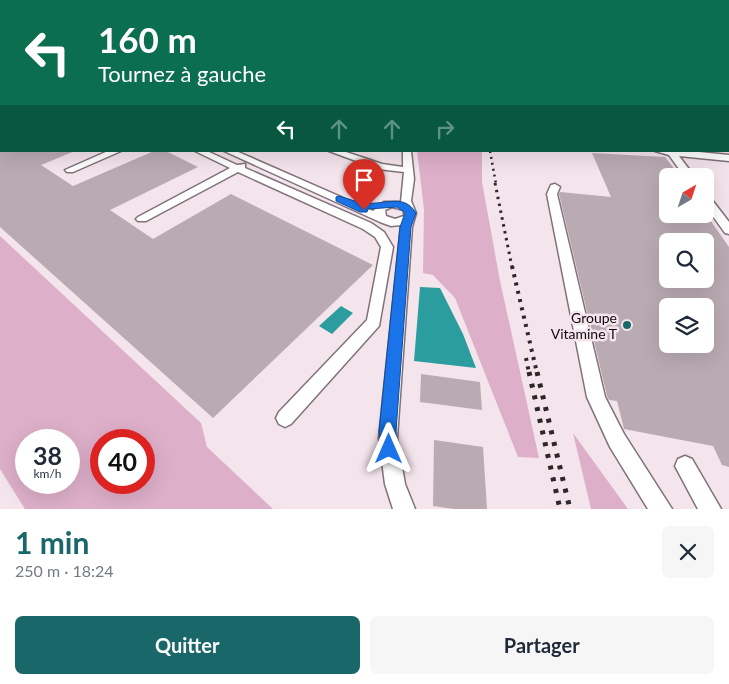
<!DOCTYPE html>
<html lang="fr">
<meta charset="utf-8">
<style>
:root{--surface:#fff;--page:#f6f6f7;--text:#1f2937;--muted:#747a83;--accent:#196769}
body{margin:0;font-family:Lato,sans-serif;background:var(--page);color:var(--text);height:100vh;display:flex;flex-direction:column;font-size:19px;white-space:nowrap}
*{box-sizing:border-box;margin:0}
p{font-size:16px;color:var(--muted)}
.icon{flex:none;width:28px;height:28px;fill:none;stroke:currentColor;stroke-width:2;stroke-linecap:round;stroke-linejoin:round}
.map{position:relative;height:509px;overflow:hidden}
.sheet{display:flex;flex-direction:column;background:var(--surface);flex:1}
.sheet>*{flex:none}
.top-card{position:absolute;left:0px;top:0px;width:730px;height:152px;box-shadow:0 5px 20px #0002;background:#0b6e4f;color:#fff;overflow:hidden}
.needle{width:32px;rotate:39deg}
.fabs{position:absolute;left:659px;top:168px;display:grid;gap:10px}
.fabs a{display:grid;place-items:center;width:55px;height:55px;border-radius:8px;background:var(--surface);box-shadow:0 5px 20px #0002;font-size:25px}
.speed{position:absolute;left:15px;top:429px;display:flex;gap:10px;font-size:25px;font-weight:700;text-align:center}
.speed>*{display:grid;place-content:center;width:65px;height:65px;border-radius:50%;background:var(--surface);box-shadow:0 5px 20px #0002;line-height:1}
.speed small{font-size:12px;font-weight:400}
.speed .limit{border:8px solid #d22;background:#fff;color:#111}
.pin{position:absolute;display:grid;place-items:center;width:42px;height:42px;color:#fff;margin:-51px -21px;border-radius:50% 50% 50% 0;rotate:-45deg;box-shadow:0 0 5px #0007}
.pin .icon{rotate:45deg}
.me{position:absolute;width:55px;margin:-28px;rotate:0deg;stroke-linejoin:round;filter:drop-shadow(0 0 4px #0008)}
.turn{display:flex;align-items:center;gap:18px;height:105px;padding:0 15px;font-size:22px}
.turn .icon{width:65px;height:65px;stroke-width:2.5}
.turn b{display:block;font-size:35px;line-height:42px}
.lanes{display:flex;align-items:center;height:48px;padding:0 15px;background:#0003;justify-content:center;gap:25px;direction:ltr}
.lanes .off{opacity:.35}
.round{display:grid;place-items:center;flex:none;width:52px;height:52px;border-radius:8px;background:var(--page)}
.headline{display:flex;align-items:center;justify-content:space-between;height:85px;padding:0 15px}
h1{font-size:30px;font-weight:700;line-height:38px;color:var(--accent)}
.button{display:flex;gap:10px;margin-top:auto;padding:10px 15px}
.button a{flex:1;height:58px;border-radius:8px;background:var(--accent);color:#fff;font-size:20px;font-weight:700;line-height:58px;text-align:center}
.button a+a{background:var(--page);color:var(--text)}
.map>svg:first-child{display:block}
.green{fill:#deafc9;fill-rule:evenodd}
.water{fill:#2c9d9f}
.building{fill:#baabb3;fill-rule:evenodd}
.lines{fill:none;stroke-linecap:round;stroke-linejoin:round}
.minor-casing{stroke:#80727a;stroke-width:3}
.minor{fill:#fff;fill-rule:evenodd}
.rail-far3{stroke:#2d272a;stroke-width:2.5;stroke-dasharray:2 4;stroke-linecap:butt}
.rail-far2{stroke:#2d272a;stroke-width:3;stroke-dasharray:2.5 4.5;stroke-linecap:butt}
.rail-far1{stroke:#2d272a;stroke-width:4;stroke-dasharray:3 5.5;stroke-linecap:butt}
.rail{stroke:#2d272a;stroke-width:5;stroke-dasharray:4 8;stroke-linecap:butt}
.route{fill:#1a73e8;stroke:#114b97}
.poi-dot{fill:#196769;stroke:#f4e4ec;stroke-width:2}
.labels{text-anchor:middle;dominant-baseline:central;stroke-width:5;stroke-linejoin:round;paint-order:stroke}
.poi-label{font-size:14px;fill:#0f0a0d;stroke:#f4e4ec;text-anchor:end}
</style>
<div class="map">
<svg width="729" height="509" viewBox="0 0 729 509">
<rect width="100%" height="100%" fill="#f4e4ec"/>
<!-- green -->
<path class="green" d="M417 151H482V182L500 281 539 458 518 457 455 298 433 275 423 273 424 209Z
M0 236 201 423 207 447 273 509H25L0 469ZM26 440H69V482H26ZM101 440H144V482H101Z
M573 433 628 509H591Z"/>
<!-- water -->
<path class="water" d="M420 287 440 288 463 334 476 368 414 361Z
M341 306 353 313 332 334 319 326Z"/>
<!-- building -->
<path class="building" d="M0 151H75L41 165 73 186 154 151H166L198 167 110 210 153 239 231 194 373 265 213 418 0 227Z
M592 153 665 157 680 176H668V214H706L729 247V467L722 465 713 446 624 429 617 401 609 400 607 396 559 194 560 192 611 197ZM668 241H705V279H668ZM668 306H705V344H668Z
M421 374 480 382 482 410 420 402Z
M434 440 483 447 487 509H454L433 506Z"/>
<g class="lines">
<defs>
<path id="minor" d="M0 99H1V103H0Z
M0 119H1V123H0Z
M108 151H121L73 172H67L65 170Z
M195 151H207L237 165 245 164V168L371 223 384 232 393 247 379 326 291 424 285 427 279 424 276 418 279 412 367 320 381 247 375 237 363 229 238 172 146 221H138L136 219 138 217 230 168Z
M224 151H236L373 211 384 202H401L404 172 378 169 329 151H343L382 164 403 167V151H411L414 179 411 201 416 213 412 227 397 438 405 484 415 509H393L385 484 379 438 401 225 391 226 380 222ZM392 207 404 210V216L395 219 386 216 385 210Z
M655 151H689L729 155V161L679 156 694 176H684L669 155Z
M555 184 560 187 557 194 605 397 624 434 672 509H648L610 447 587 397 547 194 551 185Z
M705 195 709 196 729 222V234L725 233 705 205Z
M685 456 692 459 721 509H698L675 466 678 459Z"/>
</defs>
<!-- minor casing -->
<use href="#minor" class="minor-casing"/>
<!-- minor -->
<use href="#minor" class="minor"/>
<!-- rail-far3 -->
<path class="rail-far3" d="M490 151 496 184"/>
<!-- rail-far2 -->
<path class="rail-far2" d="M495 183 512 267"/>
<!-- rail-far1 -->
<path class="rail-far1" d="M512 266 537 373
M526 358 529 373"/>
<!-- rail -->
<path class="rail" d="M529 372 560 509
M537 372 570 509"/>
</g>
<!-- sky -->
<linearGradient id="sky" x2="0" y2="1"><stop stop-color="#5dabcb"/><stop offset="0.49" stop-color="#faf3f6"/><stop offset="1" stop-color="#faf3f6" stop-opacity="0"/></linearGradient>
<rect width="729" height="140" fill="url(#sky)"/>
<!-- route -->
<path class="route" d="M339 196C348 199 357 202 366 203 385 205 404 193 416 213L411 227 396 431 397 449 395 455 389 457 382 455 379 431 400 227 405 213 397 207 368 209 367 212H360L336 201V197Z"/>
<!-- markers -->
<circle class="poi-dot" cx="627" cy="325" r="5"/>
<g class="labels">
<!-- poi labels -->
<g class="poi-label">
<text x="617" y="317">Groupe<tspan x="617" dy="16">Vitamine T</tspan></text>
</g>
</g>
</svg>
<div class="fabs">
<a><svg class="needle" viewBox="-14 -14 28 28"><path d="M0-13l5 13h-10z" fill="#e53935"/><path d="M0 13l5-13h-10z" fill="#747a83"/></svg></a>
<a><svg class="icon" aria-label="search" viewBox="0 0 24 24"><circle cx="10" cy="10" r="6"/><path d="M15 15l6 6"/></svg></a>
<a><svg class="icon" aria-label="layers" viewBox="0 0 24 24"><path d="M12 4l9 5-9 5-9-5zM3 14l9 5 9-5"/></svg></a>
</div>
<div class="speed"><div>38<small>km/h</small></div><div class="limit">40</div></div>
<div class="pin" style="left:364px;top:210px;background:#d93025"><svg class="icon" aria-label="arrive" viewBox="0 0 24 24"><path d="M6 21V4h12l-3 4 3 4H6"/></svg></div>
<svg class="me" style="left:389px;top:449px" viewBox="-20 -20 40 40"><path d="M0-17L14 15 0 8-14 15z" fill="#1a73e8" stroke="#fff" stroke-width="4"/></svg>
<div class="top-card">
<div class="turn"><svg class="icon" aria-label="left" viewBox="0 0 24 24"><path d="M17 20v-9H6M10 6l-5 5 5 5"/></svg><div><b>160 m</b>Tournez à gauche</div></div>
<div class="lanes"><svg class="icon" aria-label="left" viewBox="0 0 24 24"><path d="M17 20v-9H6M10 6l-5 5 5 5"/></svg><svg class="icon off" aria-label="ahead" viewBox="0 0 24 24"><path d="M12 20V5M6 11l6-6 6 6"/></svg><svg class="icon off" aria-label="ahead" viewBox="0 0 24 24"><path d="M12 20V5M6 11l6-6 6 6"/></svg><svg class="icon off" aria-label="right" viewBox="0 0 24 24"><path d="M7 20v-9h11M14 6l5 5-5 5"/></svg></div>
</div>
</div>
<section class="sheet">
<div class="headline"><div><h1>1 min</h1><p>250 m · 18:24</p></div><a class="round"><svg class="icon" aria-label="close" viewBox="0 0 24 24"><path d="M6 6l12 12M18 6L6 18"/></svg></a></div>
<div class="button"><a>Quitter</a><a>Partager</a></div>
</section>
